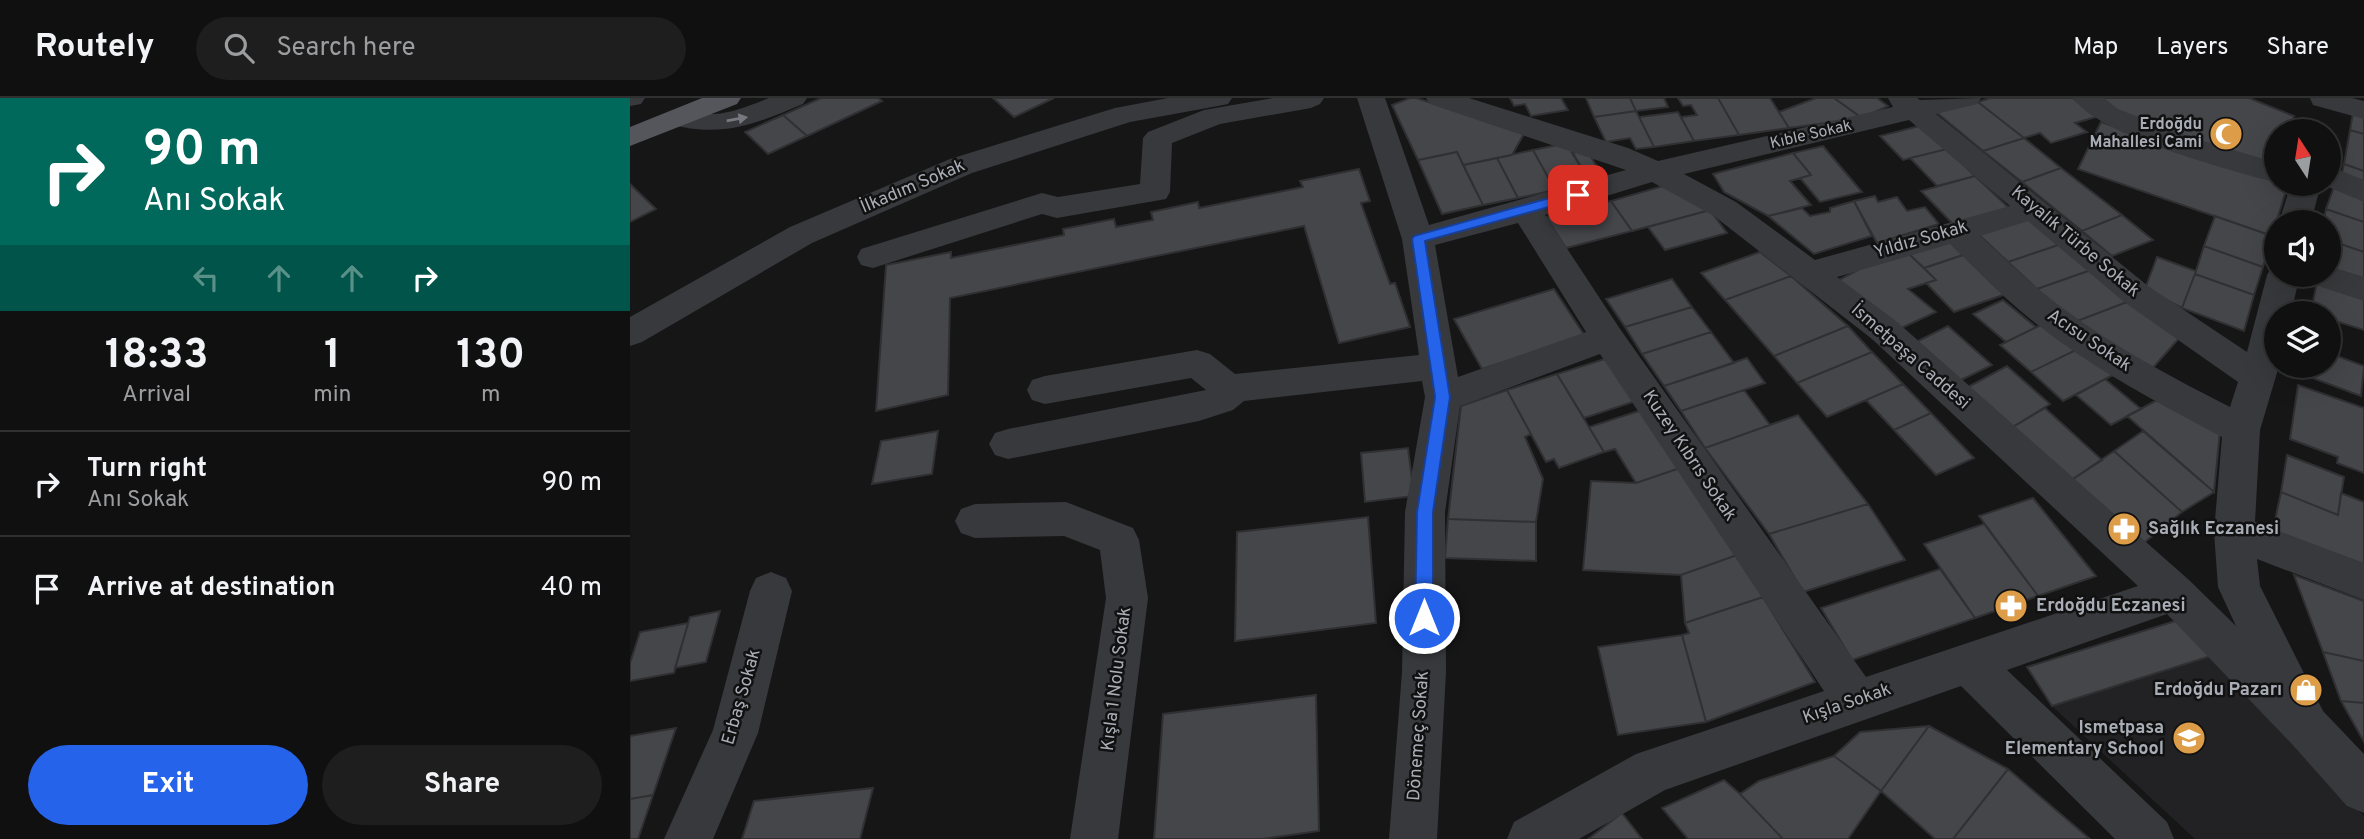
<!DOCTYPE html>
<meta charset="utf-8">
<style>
:root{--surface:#101011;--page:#1e1e1f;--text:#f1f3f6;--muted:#9c9d9f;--line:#303031;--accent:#2563eb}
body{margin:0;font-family:Overpass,sans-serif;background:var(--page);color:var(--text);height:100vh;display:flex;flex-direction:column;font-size:26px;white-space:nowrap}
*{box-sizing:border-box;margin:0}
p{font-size:23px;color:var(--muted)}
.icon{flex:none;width:38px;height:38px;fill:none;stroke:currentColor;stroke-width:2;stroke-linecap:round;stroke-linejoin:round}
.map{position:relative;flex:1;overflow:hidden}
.side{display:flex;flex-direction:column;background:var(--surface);width:630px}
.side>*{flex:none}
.top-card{background:#00695c;color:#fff;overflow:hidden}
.needle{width:46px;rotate:348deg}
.buttons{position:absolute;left:1634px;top:21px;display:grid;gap:14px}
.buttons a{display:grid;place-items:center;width:77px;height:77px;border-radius:50%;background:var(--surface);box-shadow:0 7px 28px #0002,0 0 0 2px var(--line);font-size:35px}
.pin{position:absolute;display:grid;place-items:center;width:60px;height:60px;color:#fff;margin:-30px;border-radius:14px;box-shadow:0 4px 10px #0006}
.me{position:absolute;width:77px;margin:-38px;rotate:0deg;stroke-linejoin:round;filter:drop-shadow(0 0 5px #0008)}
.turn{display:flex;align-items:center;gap:24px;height:147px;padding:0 28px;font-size:32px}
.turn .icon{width:91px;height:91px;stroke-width:2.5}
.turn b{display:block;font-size:49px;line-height:60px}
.lanes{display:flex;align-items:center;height:66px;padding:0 28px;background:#0003;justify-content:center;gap:35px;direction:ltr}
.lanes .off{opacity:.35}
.eta{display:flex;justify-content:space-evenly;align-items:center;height:119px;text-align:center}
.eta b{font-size:42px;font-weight:700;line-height:49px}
.action{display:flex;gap:14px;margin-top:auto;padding:14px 28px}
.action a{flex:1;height:80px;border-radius:42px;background:var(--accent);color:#fff;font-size:28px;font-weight:700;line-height:80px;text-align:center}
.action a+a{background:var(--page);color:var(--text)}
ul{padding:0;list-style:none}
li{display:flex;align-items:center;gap:21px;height:105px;padding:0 28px;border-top:2px solid var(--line)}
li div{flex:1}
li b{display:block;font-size:26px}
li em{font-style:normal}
header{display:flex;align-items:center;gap:42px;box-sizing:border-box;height:98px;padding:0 35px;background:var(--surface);border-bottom:2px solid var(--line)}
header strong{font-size:33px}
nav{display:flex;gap:38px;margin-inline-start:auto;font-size:24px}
.search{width:490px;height:63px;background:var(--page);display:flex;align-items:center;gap:18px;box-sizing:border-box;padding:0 24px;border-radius:38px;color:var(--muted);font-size:26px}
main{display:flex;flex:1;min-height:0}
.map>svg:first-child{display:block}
.built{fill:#222224}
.building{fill:#45464a;stroke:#303033;stroke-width:2}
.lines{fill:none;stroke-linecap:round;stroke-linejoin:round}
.minor{fill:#37393c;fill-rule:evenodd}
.major{fill:#54565b;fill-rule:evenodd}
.oneway{fill:#76797f}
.route{fill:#2563eb;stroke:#184099;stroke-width:2}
.labels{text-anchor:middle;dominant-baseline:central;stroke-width:5;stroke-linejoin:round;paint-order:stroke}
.far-poi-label{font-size:16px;font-weight:bold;fill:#a9aeb6;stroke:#111112;text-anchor:end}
.far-street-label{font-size:16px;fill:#a9aeb6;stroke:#111112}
.street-label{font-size:18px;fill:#a9aeb6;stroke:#111112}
.poi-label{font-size:18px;font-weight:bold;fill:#a9aeb6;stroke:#111112;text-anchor:start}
</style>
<header>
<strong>Routely</strong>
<div class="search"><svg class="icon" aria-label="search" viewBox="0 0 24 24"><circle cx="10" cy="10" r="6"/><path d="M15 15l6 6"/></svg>Search here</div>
<nav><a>Map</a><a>Layers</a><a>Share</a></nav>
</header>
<main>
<section class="side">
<div class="top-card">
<div class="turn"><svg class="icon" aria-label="right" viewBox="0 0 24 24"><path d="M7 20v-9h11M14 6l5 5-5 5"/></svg><div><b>90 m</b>Anı Sokak</div></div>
<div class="lanes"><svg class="icon off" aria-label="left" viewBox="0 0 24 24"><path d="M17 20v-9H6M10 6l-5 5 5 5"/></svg><svg class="icon off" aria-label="ahead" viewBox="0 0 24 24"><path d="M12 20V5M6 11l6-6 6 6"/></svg><svg class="icon off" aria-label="ahead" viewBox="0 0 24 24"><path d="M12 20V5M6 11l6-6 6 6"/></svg><svg class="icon" aria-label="right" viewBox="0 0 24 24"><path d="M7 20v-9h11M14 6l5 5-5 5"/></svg></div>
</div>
<div class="eta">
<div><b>18:33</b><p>Arrival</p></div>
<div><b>1</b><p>min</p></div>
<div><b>130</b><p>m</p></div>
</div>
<ul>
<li><svg class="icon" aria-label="right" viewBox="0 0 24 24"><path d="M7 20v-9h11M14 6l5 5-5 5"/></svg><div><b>Turn right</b><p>Anı Sokak</p></div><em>90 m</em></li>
<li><svg class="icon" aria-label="arrive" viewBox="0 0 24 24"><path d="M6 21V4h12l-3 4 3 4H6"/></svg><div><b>Arrive at destination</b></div><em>40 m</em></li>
</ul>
<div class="action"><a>Exit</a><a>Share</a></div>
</section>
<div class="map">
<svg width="1734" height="741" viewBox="0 0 1734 741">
<rect width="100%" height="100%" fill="#161617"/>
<!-- built -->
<path class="built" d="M1584 557 1734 718V741H1565L1422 608Z"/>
<!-- building -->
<path class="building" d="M191 0H248L252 3 177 38 153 17Z
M363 0H424L384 19Z
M780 0H786L895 34 882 57 833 67 827 54 788 62 762 7Z
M880 0H931L938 12 901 18 895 6 884 8Z
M956 0H1000L1006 13 964 19Z
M1000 0H1034L1038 9 1006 13Z
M1048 0H1088L1109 37 1064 43 1051 19 1067 17 1061 7 1053 8Z
M1088 0H1140L1159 30 1109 37Z
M1186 0H1204L1232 20 1159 30 1149 14Z
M1204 0H1247L1258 8 1232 20Z
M1360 0H1443L1466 19 1445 25 1457 34 1421 45 1410 35 1394 40 1348 4Z
M1469 0H1619L1664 18 1659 33H1647L1646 67 1553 40 1489 14Z
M1348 4 1394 40 1353 53 1306 14Z
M1006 13 1024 49 1006 51 1000 40 976 44 964 19Z
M1048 14 1064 43 1024 49 1009 19Z
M1723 15 1734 18V36L1720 32Z
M153 17 177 38 138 56 115 34Z
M1471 24 1647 82V86H1658L1642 138 1448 71Z
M1293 27 1317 51 1273 62 1250 38Z
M1720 32 1734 36V73L1714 66Z
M1394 40 1431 70 1392 84 1353 53Z
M937 45 960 84 925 92 903 52Z
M1193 48 1232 94 1190 104 1170 80 1181 77 1163 55Z
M1317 51 1345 78 1307 88 1280 60Z
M903 52 925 92 888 100 867 60Z
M957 52 974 81 960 84 942 55Z
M827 54 853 107 812 116 788 62Z
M1163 55 1181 77 1160 83 1181 107 1138 118 1094 94 1083 76Z
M867 60 888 100 853 107 833 67Z
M1714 66 1734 73V86L1711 79Z
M1431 70 1492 117 1452 133 1392 84Z
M729 71 740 103 731 105 760 186 765 185 780 229 709 245 674 128 320 200 318 297 246 313 256 167 321 154V160L434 137 433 131 484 121 486 129 523 122 521 114 568 104 569 110 673 89 670 83Z
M1345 78 1379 110 1323 126 1291 93Z
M0 86 26 111 0 124Z
M1705 86 1734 99V124L1696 111Z
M1033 88 1080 112 1002 133 981 103Z
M1245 98 1248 104 1267 99 1277 113 1295 109 1309 126 1247 145 1224 103Z
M981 103 1002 133 936 150 916 119Z
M1224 103 1242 138 1184 156 1138 118 1172 110 1180 118 1200 114V110Z
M1696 111 1734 124V154L1699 142V124H1693Z
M1080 112 1097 135 1035 152 1018 129Z
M1492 117 1523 142 1482 158 1452 133Z
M1585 118 1642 138 1633 169 1574 148Z
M1400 119 1431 146 1378 164 1348 136Z
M1319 141 1336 156 1294 170 1278 155Z
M1699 142 1734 154V182L1699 170Z
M1431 146 1461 172 1407 191 1378 164Z
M1574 148 1633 169 1624 197 1565 176Z
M1130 154 1161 178 1095 202 1071 175Z
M1278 155 1306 182 1278 191 1306 214 1267 232 1209 182 1233 169Z
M1336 156 1376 196 1324 214 1296 185 1306 182 1294 170Z
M1527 159 1566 173 1552 210 1515 191Z
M1461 172 1497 204 1442 225 1407 191Z
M1565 176 1624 197 1614 233 1552 210Z
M1161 178 1218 228 1144 258 1095 202Z
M1042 181 1062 209 995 229 976 201Z
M1687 184 1734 200V232L1699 221V215L1681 214Z
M924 191 955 238 852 271 824 221Z
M1373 202 1406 229 1376 244 1343 216Z
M1497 204 1551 238 1522 271 1442 225Z
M1062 209 1081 234 1012 256 995 229Z
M1421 222 1452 249 1401 274 1370 247Z
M1218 228 1242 254 1167 285 1144 258Z
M1318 228 1362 267 1329 283 1286 244Z
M1081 234 1104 265 1034 288 1012 256Z
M1452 249 1485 276 1433 303 1401 274Z
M1242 254 1273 286 1197 319 1167 285Z
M1699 255 1734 268 1731 298 1677 278 1680 268H1699Z
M981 259 1009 302 954 320 927 276Z
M1117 260 1135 285 1051 313 1034 288Z
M1377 268 1420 306 1381 330 1336 290Z
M927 276 974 354 929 370 924 361 916 364 877 292Z
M1475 281 1511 311 1481 327 1446 297Z
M1273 286 1301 315 1264 332 1236 302Z
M1668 287 1734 310V375L1707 365 1708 359 1660 341Z
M877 292 901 336 895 339 913 381 906 424 818 421 831 308Z
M1114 292 1140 327 1075 350 1051 313Z
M1533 299 1590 333 1584 394 1497 318Z
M1415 310 1472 362 1440 383 1381 330Z
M1015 311 1053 369 1006 385 985 351 974 354 959 329Z
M1301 315 1344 360 1306 377 1264 332Z
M1168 317 1238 406 1139 436 1075 350Z
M308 333 302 376 242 386 251 343Z
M1513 333 1584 394 1552 414 1484 353Z
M778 350 784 398 735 404 731 355Z
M1484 353 1552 414 1510 448 1440 383Z
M1657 357 1714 379 1708 417 1651 394Z
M1053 369 1107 457 1051 477 953 472 961 383 1006 385Z
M1651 394 1708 417 1711 395 1734 404V470L1643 432Z
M1403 400 1466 478 1408 498 1349 418Z
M1238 406 1275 462 1173 494 1139 436Z
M738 419 746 525 605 543 607 434Z
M818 421 906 424V463L815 460Z
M1354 426 1408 498 1345 520 1294 446Z
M1107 457 1133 499 1055 525 1051 477Z
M1310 471 1345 520 1222 562 1191 510Z
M1664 477 1734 503V563L1693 554Z
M1133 499 1185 584 1076 624 1052 537 1059 535 1055 525Z
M90 513 76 564 45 570 60 519Z
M1555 520 1584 557 1422 608 1397 569Z
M58 525 44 575 0 583V565L10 534Z
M1052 537 1076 624 988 637 968 549Z
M1693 554 1734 563V605L1711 603Z
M686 597 689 733 632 741H524L533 616Z
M1711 603 1734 605V644Z
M1299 628 1251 693 1204 658 1230 634Z
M1299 628 1378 671 1323 741H1305L1251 693Z
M46 630 23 697 0 701V638Z
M1204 658 1251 693 1218 741H1153L1110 696 1129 683Z
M1378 671 1460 741H1323Z
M1094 682 1110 696 1153 741H1058L1032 710Z
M243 690 230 741H112L124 703Z
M23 697 8 741H0V701Z
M992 715 1012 741H958Z"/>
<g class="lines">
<!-- minor -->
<path class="minor" d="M0 0H15L11 6 0 8Z
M139 0H177L173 6C123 27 93 40 38 26L34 20 38 14C54 10 68 17 84 16 103 15 121 7 139 0Z
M538 0H602L598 6 588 8 500 24 342 75 182 145 12 244 0 248V219L160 129 320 61 485 10Z
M643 0H694L690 6 681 10 590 26 542 45 540 94 536 101 427 120 412 116 243 170 231 167 227 159 231 151 412 95 428 99 510 86 513 40 518 34 574 12Z
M727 0H755L799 127 996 72 800 6 796 0H839L998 50 1028 63 1263 9 1258 0H1287L1290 2 1351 0 1347 6 1306 16 1518 188 1617 254 1637 177 1642 169 1647 167V177H1670L1661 215H1647L1649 268 1630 332 1625 424 1734 465V502L1627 461 1630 488 1693 613 1734 656V715L1717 708 1661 645 1537 516 1377 572 1537 724 1544 741H1485L1331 588 1035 692 949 741H877L884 724 1006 656 1194 593 970 256 830 308 815 414 816 574 807 741H759L772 574 775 414 795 299 792 283 614 303 603 312 569 323 378 361 365 357 359 346 365 335 378 331 576 292 561 280 415 306 402 302 397 292 402 282 415 278 567 252 580 256 605 276 789 257 772 141ZM1279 22 1380 108 1185 162 1106 104 1054 76ZM1022 84 1084 118 1242 241 1508 488 1236 579 990 231 915 117ZM1398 123 1494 204 1608 284 1600 309C1543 280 1486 250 1434 211 1404 189 1377 163 1350 138ZM888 125 956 234 828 279 805 147ZM1320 146C1350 175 1378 205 1412 230 1467 273 1530 306 1592 339L1584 434 1588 489 1606 528 1559 482 1266 223 1207 179Z
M1443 0H1474L1488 11 1560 39 1647 65V85C1600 72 1469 38 1443 0Z
M1680 0H1722L1734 3V21L1683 7Z
M1699 68 1734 82V104L1691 86 1681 124H1649L1661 86H1699Z
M1699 168 1734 179V203L1679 185 1675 177H1699Z
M436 404 503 430 509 442 518 500 488 741H440L476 500 470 452 434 438 345 440 331 435 325 423 331 411 345 406Z
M141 474 156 480 162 493 128 635 83 741H34L83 632 120 493 126 480Z"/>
<!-- major -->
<path class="major" d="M72 0H111L107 6 0 48V29Z"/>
</g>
<!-- one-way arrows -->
<defs><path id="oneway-solid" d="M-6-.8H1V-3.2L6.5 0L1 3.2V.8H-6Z" transform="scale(1.75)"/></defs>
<use class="oneway" href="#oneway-solid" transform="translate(107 21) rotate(-10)"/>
<!-- route -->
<path class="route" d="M948 92 952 94V100L795 143 820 299 803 414V520L800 526 794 528 788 526 785 520 787 414 805 299 782 141 784 138Z"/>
<!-- icons -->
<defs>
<symbol id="mosque-disc" viewBox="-11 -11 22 22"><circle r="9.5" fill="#dd9c48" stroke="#111112"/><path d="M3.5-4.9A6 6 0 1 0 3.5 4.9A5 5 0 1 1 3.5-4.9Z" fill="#fff"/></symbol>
<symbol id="pharmacy-disc" viewBox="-11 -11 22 22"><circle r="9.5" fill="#dd9c48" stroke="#111112"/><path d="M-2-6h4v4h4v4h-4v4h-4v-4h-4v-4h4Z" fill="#fff"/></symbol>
<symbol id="shop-disc" viewBox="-11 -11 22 22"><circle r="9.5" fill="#dd9c48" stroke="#111112"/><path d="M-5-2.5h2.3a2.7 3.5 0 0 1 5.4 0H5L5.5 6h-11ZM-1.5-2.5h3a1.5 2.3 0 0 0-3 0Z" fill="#fff"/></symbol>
<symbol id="school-disc" viewBox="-11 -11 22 22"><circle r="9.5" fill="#dd9c48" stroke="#111112"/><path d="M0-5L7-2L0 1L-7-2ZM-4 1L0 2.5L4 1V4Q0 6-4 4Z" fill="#fff"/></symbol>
</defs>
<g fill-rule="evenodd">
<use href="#mosque-disc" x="1577" y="17" width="38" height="38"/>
<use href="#pharmacy-disc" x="1475" y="412" width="38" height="38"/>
<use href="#pharmacy-disc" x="1362" y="489" width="38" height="38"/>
<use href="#shop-disc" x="1657" y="573" width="38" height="38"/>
<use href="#school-disc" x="1540" y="621" width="38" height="38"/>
</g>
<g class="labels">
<!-- far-poi labels -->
<g class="far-poi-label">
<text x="1572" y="27">Erdoğdu<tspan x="1572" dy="18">Mahallesi Cami</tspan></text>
</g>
<!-- far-street labels -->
<g class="far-street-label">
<text transform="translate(1181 37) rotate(-13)">Kıble Sokak</text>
</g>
<!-- street labels -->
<g class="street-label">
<text transform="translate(283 89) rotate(-23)">İlkadım Sokak</text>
<text transform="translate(1291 142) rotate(-16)">Yıldız Sokak</text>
<text transform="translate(1445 144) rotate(40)">Kayalık Türbe Sokak</text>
<text transform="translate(1459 243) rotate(34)">Acısu Sokak</text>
<text transform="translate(1280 259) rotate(41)">İsmetpaşa Caddesi</text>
<text transform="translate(1059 358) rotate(56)">Kuzey Kıbrıs Sokak</text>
<text transform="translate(487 581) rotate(-83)">Kışla 1 Nolu Sokak</text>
<text transform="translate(112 599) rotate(-74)">Erbaş Sokak</text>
<text transform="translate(1217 606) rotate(-19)">Kışla Sokak</text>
<text transform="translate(789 638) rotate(-86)">Dönemeç Sokak</text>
</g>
<!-- poi labels -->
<g class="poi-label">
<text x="1518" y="431">Sağlık Eczanesi</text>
<text x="1406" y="508">Erdoğdu Eczanesi</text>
<text x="1652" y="592" text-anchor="end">Erdoğdu Pazarı</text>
<text x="1534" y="630" text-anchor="end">Ismetpasa<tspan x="1534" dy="21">Elementary School</tspan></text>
</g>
</g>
</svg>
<div class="buttons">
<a><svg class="needle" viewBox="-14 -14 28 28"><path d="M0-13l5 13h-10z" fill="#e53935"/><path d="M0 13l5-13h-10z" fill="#9c9d9f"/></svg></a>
<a><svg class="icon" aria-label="sound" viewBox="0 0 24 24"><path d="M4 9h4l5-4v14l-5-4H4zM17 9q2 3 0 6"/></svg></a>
<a><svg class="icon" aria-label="layers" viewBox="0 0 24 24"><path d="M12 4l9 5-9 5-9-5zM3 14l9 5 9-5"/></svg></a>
</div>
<div class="pin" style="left:948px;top:97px;background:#d93025"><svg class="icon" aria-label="arrive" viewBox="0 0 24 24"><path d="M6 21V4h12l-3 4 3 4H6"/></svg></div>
<svg class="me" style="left:794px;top:520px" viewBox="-20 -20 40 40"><circle r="17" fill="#2563eb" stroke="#fff" stroke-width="3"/><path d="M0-11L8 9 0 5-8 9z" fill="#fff"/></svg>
</div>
</main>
